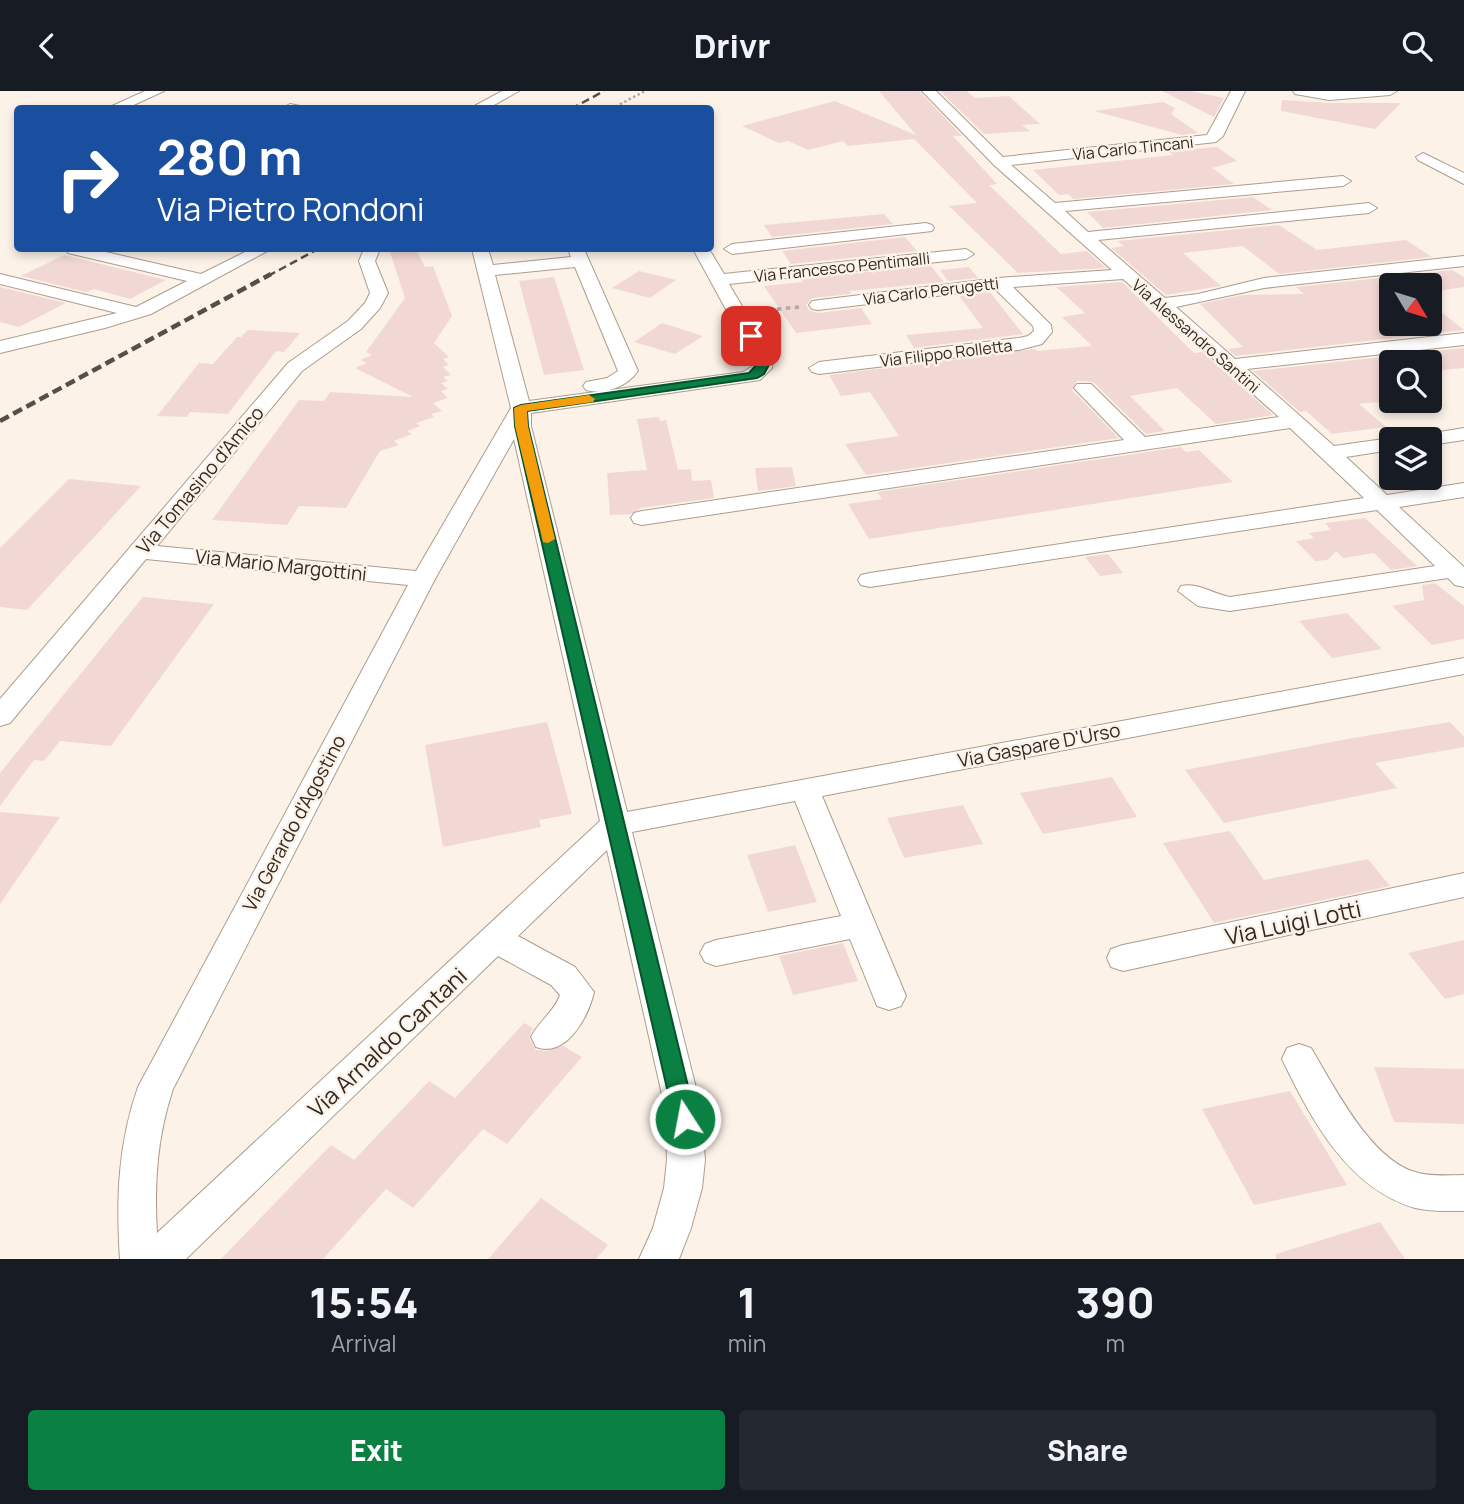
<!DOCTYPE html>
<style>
:root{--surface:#171b24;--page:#242831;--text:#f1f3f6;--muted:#9ea1a6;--accent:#0b8043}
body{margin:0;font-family:Manrope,sans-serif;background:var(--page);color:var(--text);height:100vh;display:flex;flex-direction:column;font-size:26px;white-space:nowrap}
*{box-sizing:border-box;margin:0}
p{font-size:23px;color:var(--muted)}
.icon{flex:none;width:38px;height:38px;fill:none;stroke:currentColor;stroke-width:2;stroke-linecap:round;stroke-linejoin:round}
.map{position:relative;height:1168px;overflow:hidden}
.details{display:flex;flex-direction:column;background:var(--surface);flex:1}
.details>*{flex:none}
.top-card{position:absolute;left:14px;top:14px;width:700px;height:147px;border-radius:7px;box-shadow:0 4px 10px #0003;background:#1a4fa0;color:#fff;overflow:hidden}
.needle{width:46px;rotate:128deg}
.controls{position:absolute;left:1379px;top:182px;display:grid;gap:14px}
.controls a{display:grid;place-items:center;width:63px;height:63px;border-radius:7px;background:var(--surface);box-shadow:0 4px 10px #0003;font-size:35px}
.pin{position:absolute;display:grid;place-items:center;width:60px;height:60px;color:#fff;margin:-30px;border-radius:14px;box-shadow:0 4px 10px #0006}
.me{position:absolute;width:77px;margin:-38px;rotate:349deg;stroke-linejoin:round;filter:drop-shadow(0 0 5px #0008)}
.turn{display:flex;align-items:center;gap:24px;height:147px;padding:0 28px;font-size:32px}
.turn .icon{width:91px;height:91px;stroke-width:2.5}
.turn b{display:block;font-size:49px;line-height:60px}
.eta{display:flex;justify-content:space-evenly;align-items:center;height:119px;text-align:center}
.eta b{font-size:42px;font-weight:800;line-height:49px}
.cta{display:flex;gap:14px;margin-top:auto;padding:14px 28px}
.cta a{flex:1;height:80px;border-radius:7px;background:var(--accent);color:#fff;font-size:28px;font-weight:800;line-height:80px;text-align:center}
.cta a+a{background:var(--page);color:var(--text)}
header{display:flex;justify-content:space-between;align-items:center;height:91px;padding:0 28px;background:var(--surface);font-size:32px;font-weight:800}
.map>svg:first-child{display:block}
.building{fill:#f2d8d5}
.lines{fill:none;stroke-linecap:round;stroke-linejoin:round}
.minor-casing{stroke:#ac9d8d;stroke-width:2}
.path-far1{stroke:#b3aaa2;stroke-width:2.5;stroke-dasharray:2.5 2.5;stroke-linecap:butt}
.path{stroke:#b3aaa2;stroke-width:3.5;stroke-dasharray:4.5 4.5;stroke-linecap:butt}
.minor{fill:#fff;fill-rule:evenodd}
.rail-far1{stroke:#564f48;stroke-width:2.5;stroke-dasharray:8 4.5;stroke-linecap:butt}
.rail{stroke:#564f48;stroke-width:4.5;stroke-dasharray:10 5;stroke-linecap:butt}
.route{fill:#0b8043;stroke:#07532c;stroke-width:2}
.slow{fill:#f59e0b}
.labels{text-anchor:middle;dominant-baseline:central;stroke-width:5;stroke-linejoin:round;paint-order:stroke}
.far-street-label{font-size:16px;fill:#312a24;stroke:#fcf2e8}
.street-label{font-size:19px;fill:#312a24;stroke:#fcf2e8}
.near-street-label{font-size:23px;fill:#312a24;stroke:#fcf2e8}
</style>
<header><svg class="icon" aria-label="back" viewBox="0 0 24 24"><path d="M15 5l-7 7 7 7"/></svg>Drivr<svg class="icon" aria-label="search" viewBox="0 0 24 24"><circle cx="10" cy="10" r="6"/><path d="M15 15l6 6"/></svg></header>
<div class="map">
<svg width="1464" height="1168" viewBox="0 0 1464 1168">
<rect width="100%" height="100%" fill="#fcf2e8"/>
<!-- building -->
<path class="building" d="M879 0H919L962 45H953L997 93 989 94 1061 163 1087 160 1106 177 1018 182 949 115 977 112 914 48 848 55 843 50 808 59 788 50 779 52 742 35 835 10 916 44Z
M940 0H967L975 7 1009 5 1040 33 1022 34 1030 40 984 43Z
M1162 0H1190L1224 7 1214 26Z
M1282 9 1329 12H1401L1375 38 1281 20Z
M1163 11 1175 17 1171 23 1198 42 1182 44 1094 20Z
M1217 56 1237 70 1212 77 1234 93 1073 108 1069 103 1059 104 1033 79 1173 64 1168 60Z
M1253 106 1272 119 1103 137 1087 121Z
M884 123 893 133 772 146 764 134Z
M1279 134 1317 159 1406 149 1432 166 1279 183 1243 155 1183 162 1221 195 1166 204 1111 157 1124 155 1117 150Z
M905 146 917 160 791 173 782 160Z
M389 158H416L425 176 433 175 452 225 434 252 449 266 443 268 449 274 443 276 451 284 443 286 448 290 441 292 448 298 441 300 448 307 433 312 442 320 431 323 434 326 416 332 420 335 407 340 412 343 394 350 399 354 380 360 346 417 299 415 287 434 212 429 299 309 324 310 330 301 413 306 355 277 367 272 360 269 372 264 366 261 405 207Z
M64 164 166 189 130 208 94 198 86 201 21 185Z
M930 174 944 191 850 200 851 203 812 207 806 214 810 220 818 222 861 217 872 233 796 242 764 195 803 191 801 188Z
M969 176 978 187 948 190 940 179Z
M1452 179 1464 186V196L1430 201V194H1391V233H1430V212L1464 239 1236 265 1228 258 1243 256 1200 213 1243 204 1304 203 1296 196Z
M639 180 676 189 650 207 612 197Z
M554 186 584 279 544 284 519 190Z
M1122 191 1194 262 1202 261 1273 324 1216 333 1177 297 1130 305 1165 340 1146 343 1093 291 1077 290 1072 299 1119 347 866 384 845 353 899 345 870 301 841 305 829 284 1035 258 1037 260 1092 255 1062 226 1085 222 1056 196Z
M0 196 66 212 19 236 0 231Z
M990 201 1023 243 914 257 906 244 983 237 959 205Z
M662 232 703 245 675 263 634 251Z
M248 239 300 242 284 261 276 260 228 323 190 321 187 326 157 325 199 272 213 273 237 246H241Z
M1464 257V277L1430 280V271H1391V310L1359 313 1386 336 1332 343 1306 320 1300 321 1253 280Z
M659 326 660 330 666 329 678 379 691 378 692 390 711 389 714 407 641 417 631 423 610 424 607 382 647 379 637 328Z
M1181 356 1186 361 1199 359 1233 391 869 448 848 413 882 408 877 401Z
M792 376 796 395 758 400 755 377Z
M69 388 141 395 27 519 0 516V457Z
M1365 427 1417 475 1391 479 1374 462 1343 467 1336 460 1328 469 1315 470 1296 450 1314 447 1309 442 1331 439 1325 432Z
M1108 463 1123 482 1100 485 1085 466Z
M1435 492 1464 515V548L1432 554 1392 515 1424 509 1422 494Z
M143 506 214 513 111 655 60 650 44 670 34 669 0 715V682Z
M1347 522 1382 558 1332 567 1299 530Z
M547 631 572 723 539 729 541 736 443 756 425 654Z
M1450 631 1464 646V656L1375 672 1397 697 1224 732 1185 679 1353 647Z
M1112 686 1137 726 1043 743 1020 702Z
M963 714 983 753 904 767 887 727Z
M0 721 60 726 0 813Z
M1230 740 1264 789 1368 768 1390 795 1214 832 1163 752Z
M795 754 817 811 768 821 747 764Z
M1464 849V903L1445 908 1408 862Z
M843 852 858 890 793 904 779 865Z
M524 932 533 937 529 947 536 959 547 960 563 955 582 966 507 1053 483 1038 413 1117 386 1098 323 1168H221L331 1054 354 1069 429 990 455 1007Z
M1374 976 1464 978V1033L1394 1031Z
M1290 1000 1347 1094 1254 1114 1202 1018Z
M541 1107 608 1154 596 1168H488Z
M1380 1131 1405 1168H1276V1163Z"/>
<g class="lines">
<defs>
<path id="minor" d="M145 0H164L125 18H114L112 15Z
M502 0H519L487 18H469Z
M922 0H936L1003 66 1207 44 1231 0H1245L1223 45 1216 51 1011 74 1055 112 1343 85 1351 90 1343 95 1065 120 1088 141 1369 112 1377 117 1369 122 1098 149 1165 207 1198 203 1264 187 1464 165V175L1264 197 1176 216 1235 268 1464 242V254L1247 278 1334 355 1391 347 1397 348H1391V359L1346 366 1387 404 1464 392V406L1399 416 1464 476V496L1455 494 1448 487 1230 520 1198 515 1178 500 1181 495C1198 491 1213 503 1230 506L1435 475 1377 419 870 496 861 494 858 489 861 484 870 482 1364 407 1290 337 642 434 634 432 631 427 634 422 642 420 1124 349 1074 297 1077 293H1091L1145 346 1279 326 1123 188 1013 196 1051 234 1052 241 1042 253 1019 259 819 283 812 281 809 277 819 271 1019 247 1028 245 1034 240 1033 235 995 198 818 219 812 218 809 214 812 210 998 187 1112 179 994 74Z
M1293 0H1397L1390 4 1329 9 1295 3Z
M290 13 300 15 301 18 283 17Z
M1423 62 1464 82V93L1418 69 1416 66Z
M926 132 932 134 934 137 932 140 732 163 724 158 732 153Z
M66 158H93L201 183 251 158H271L151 223 105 237 0 262V250L117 222 0 193V183L136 216 187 190 68 162Z
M364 158H380L375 170 388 202 380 217 361 238 302 280 157 455 416 480 511 317 472 158H488L493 174 571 166 568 158H584L638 280C627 296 605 304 586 299L583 295 586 291 607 287 618 280 575 176 495 184 529 310 743 281 753 275V268L693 158H709L724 183 966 158 974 163 966 168 729 193 773 268 772 277 760 289 531 322V335L627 721 1464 567V583L822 705 906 905 901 915 889 919 877 915 850 848 716 875 705 871 700 862 705 853 716 849 841 825 795 710 632 741 701 1017 705 1069 702 1097 691 1137 679 1168H639L653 1137 664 1097 667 1069 665 1017 607 759 518 845 575 876 594 901C588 927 566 967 536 956L531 946C538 931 555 920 560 904L551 894 498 865 186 1168H120C116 1108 118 1053 138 996L408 494 146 468 10 632 0 635V608L288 272 348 230 365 212 370 202 359 170ZM514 348 600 730 157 1142C154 1092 157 1046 173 998L435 488Z
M1464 337V349L1430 354V348H1418L1421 344Z
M1464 782V806L1123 880 1111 876 1107 867 1111 858 1123 854Z
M1299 953 1311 957C1334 995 1370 1068 1415 1081 1430 1086 1448 1084 1464 1084V1120C1448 1120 1431 1121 1415 1117 1347 1097 1311 1028 1282 968L1287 957Z"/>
</defs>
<!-- minor casing -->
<use href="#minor" class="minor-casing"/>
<!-- path-far1 -->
<path class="path-far1" d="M611 18 645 0"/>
<!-- path -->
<path class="path" d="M759 220 799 216"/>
<!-- minor -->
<use href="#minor" class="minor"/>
<!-- rail-far1 -->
<path class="rail-far1" d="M571 18 604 0
M268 185 318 158"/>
<!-- rail -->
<path class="rail" d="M0 330 271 183"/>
</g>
<!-- route -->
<path class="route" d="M751 242 756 245 770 272 764 283 757 287 527 320 528 335 696 1028 692 1035 685 1038 677 1035 674 1028 515 335 514 317 521 314 749 282 758 272 745 245Z"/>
<!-- slow -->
<path class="slow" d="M589 304 595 308 593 311 527 320 528 335 555 448 548 452 543 451 515 335 514 317 521 314Z"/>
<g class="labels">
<!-- far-street labels -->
<g class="far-street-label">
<text transform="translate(1133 57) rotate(-6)">Via Carlo Tincani</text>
<text transform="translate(842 176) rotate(-6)">Via Francesco Pentimalli</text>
<text transform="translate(931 200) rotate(-7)">Via Carlo Perugetti</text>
<text transform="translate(1196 245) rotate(41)">Via Alessandro Santini</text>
<text transform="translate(946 262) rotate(-7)">Via Filippo Rolletta</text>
</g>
<!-- street labels -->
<g class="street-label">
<text transform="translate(200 389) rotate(-50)">Via Tomasino d'Amico</text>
<text transform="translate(281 474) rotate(6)">Via Mario Margottini</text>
<text transform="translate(1039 654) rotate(-11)">Via Gaspare D'Urso</text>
<text transform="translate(294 732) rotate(-62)">Via Gerardo d'Agostino</text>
</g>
<!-- near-street labels -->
<g class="near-street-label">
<text transform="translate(1293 831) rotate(-12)">Via Luigi Lotti</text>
<text transform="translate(387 951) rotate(-43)">Via Arnaldo Cantani</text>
</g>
</g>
</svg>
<div class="controls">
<a><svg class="needle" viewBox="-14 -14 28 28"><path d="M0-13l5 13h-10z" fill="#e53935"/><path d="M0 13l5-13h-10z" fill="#9ea1a6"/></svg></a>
<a><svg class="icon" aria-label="search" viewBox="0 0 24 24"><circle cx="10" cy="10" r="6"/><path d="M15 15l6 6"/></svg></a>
<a><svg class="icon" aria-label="layers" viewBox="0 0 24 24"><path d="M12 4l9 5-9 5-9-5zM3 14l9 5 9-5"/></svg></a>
</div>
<div class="pin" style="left:751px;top:245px;background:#d93025"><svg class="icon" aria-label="arrive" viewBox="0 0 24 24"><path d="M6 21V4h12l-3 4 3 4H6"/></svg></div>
<svg class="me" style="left:685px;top:1028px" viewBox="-20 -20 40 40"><circle r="17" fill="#0b8043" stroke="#fff" stroke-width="3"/><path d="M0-11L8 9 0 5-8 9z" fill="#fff"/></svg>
<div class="top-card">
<div class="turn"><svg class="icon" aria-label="right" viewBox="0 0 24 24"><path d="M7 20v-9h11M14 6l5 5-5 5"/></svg><div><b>280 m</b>Via Pietro Rondoni</div></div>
</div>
</div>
<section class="details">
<div class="eta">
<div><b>15:54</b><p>Arrival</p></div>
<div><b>1</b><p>min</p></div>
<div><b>390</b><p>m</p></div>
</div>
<div class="cta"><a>Exit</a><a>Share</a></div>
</section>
